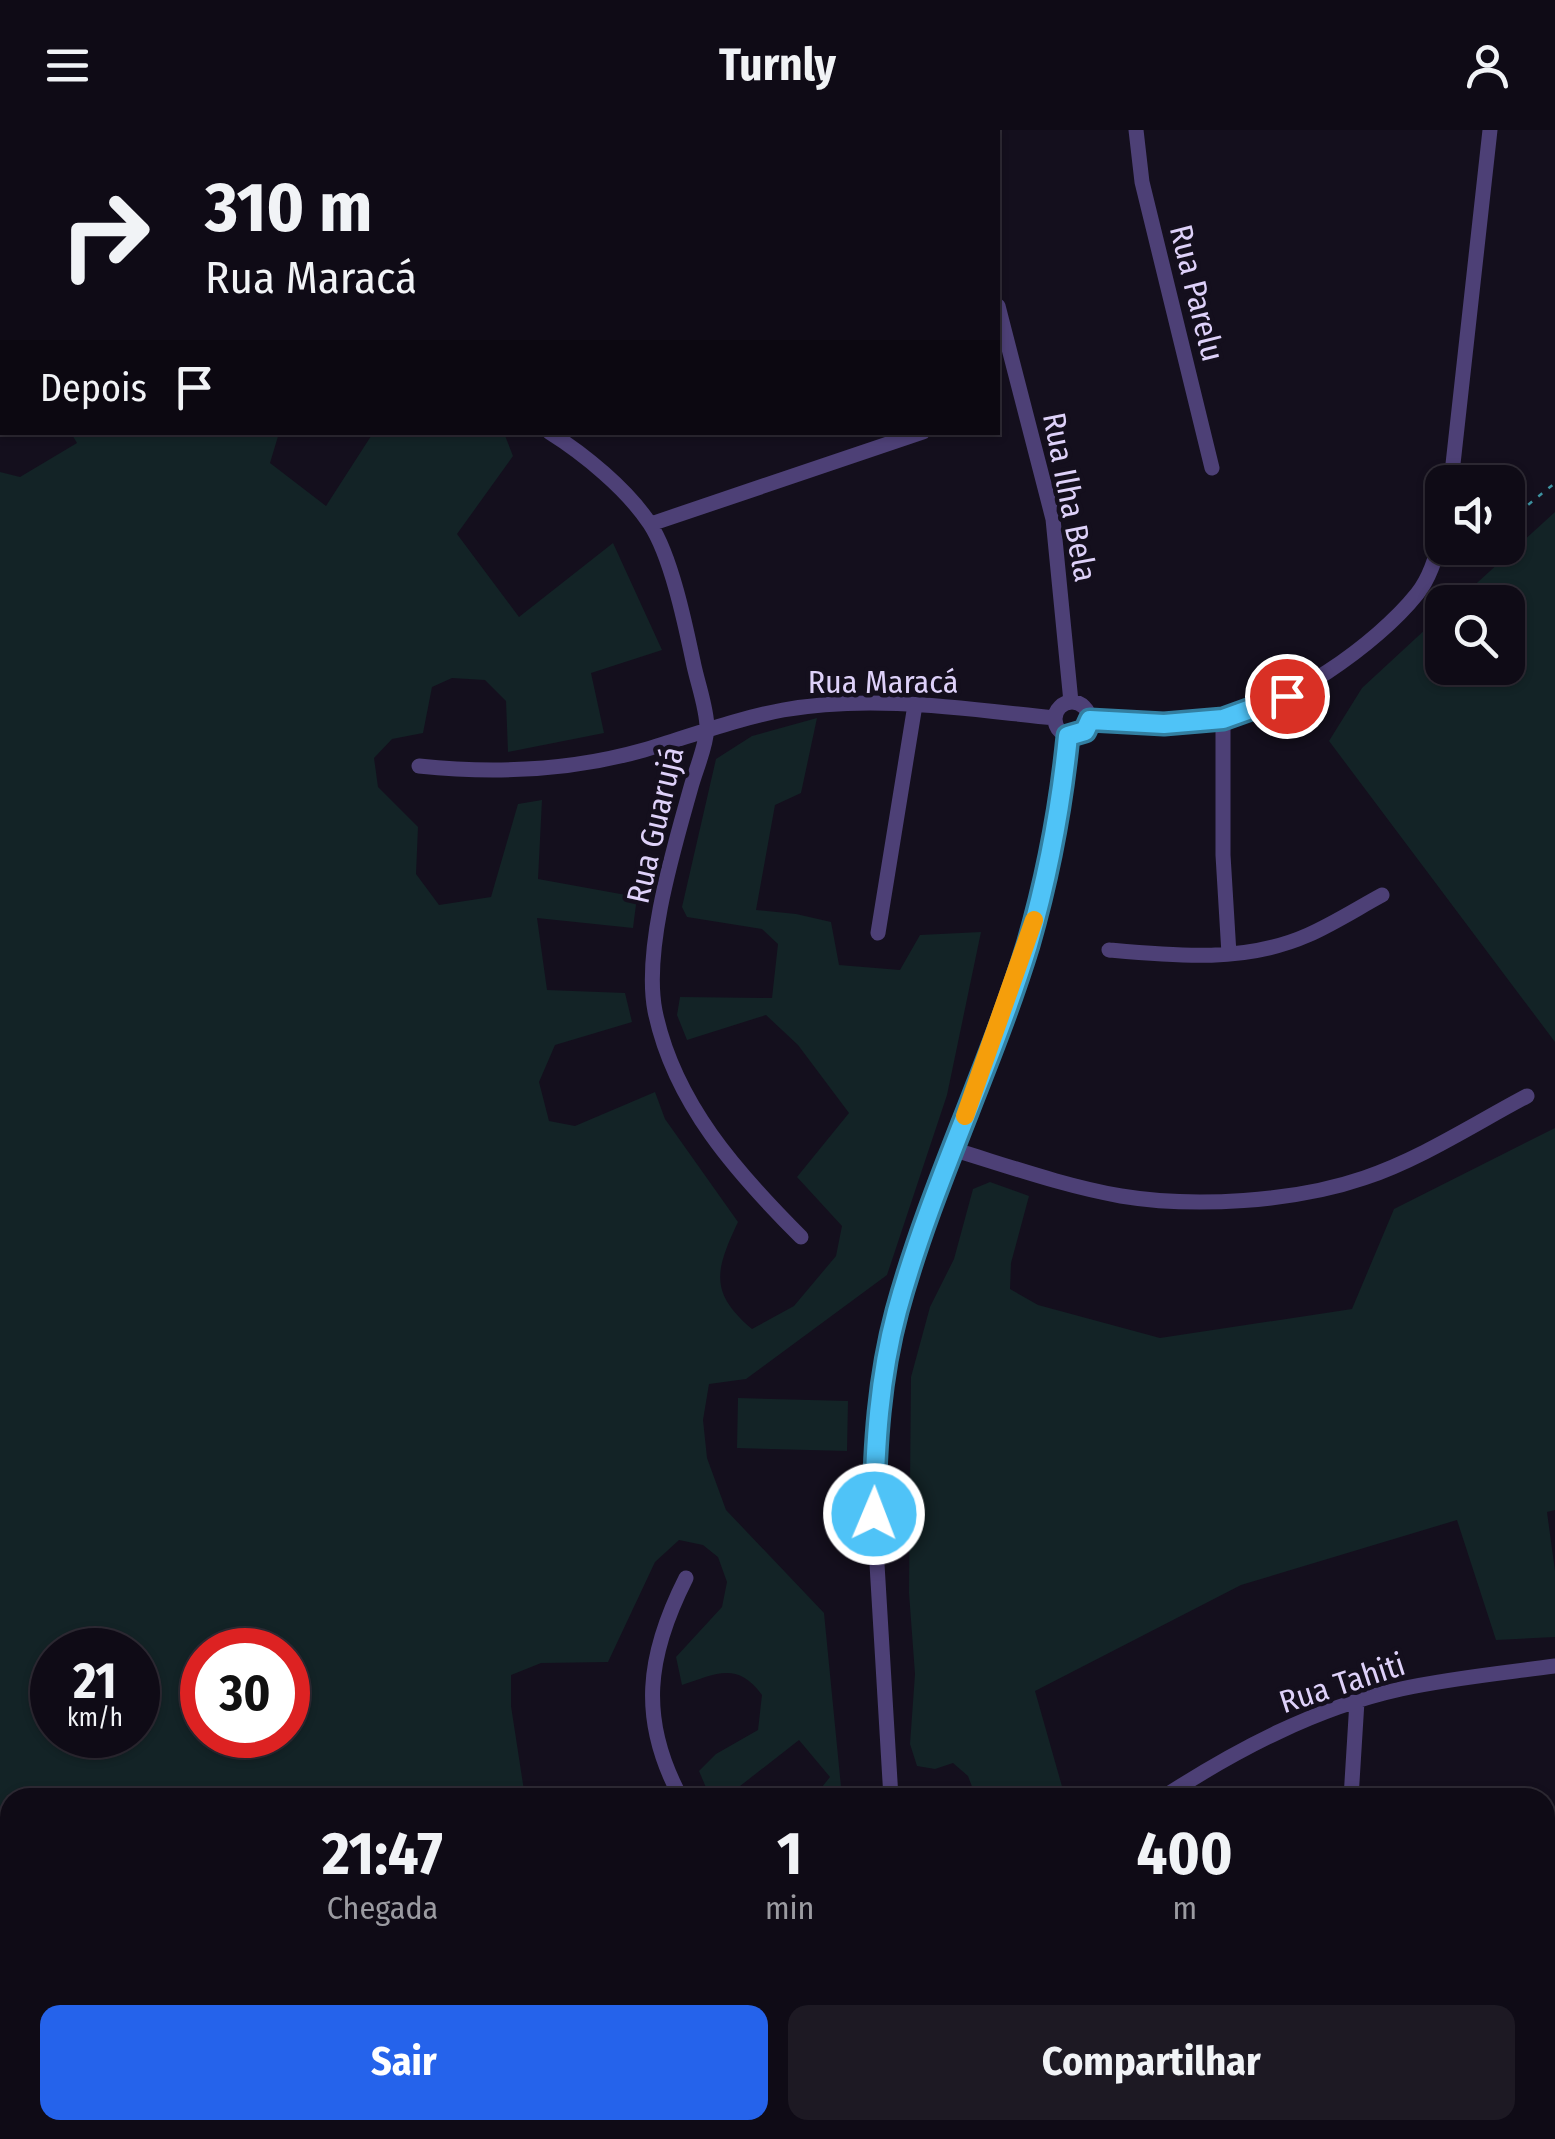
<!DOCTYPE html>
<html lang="pt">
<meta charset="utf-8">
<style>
:root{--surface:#0f0b16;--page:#1d1923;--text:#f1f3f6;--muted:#9b9ba1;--line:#2f2b35;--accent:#2563eb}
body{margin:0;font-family:"Fira Sans Condensed",sans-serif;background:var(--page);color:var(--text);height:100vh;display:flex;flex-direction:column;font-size:38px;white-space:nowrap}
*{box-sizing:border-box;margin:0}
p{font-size:32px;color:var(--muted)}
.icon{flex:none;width:55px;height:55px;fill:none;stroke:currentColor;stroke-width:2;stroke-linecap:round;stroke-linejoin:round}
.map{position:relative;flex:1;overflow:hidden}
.panel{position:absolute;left:0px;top:1658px;width:1555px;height:352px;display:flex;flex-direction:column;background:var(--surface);border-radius:30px 30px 0 0;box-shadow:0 2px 8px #0004,0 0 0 2px var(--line)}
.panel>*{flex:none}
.hud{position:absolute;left:0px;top:0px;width:1000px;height:305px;box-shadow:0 2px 8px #0004,0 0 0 2px var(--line);background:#0f0b16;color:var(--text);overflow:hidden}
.controls{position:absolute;left:1425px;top:335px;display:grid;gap:20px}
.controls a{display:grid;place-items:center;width:100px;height:100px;border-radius:20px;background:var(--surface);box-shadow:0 2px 8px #0004,0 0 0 2px var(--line);font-size:50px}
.speed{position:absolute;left:30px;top:1498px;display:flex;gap:20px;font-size:50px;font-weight:700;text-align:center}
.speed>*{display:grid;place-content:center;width:130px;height:130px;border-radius:50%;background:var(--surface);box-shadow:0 2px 8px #0004,0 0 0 2px var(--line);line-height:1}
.speed small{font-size:25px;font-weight:400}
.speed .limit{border:15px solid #d22;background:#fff;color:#111}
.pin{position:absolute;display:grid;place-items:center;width:85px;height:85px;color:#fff;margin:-42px;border:5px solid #fff;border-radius:50%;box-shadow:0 2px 10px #0007}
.me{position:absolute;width:110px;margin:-55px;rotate:1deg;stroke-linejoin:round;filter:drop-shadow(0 0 8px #0008)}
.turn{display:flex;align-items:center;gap:35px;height:210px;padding:0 40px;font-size:45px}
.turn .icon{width:130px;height:130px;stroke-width:2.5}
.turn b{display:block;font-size:70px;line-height:85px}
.then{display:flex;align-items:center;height:95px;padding:0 40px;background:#0003;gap:20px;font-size:38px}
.eta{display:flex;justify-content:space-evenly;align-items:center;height:170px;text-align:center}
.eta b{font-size:60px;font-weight:700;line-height:70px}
.action{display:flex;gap:20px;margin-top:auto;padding:20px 40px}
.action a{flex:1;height:115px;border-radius:20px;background:var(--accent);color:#fff;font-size:40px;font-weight:700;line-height:115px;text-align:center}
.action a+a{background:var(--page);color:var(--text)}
header{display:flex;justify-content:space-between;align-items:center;height:130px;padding:0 40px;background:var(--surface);font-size:45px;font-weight:700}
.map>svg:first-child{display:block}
.green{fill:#132326;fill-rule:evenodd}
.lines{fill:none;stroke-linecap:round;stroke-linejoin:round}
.path{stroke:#3d92a0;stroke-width:2.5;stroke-dasharray:5 8;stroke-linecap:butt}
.street{stroke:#4d4076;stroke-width:15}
.route-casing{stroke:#337fa1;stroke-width:25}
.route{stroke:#4fc3f7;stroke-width:18}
.slow{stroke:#f59e0b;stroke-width:18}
.labels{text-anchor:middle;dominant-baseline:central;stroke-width:9;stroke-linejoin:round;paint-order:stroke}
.street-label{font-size:32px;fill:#ded1f9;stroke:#140f1d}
</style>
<header><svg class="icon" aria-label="menu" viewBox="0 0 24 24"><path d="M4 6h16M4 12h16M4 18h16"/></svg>Turnly<svg class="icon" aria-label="person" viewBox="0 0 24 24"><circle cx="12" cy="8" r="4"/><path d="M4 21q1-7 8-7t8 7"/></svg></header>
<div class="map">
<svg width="1555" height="2009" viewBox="0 0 1555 2009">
<rect width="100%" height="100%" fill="#140f1d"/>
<!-- green -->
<path class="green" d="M71 303H279L270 333 326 376 373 303H504L513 326 457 404 519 487 613 413 662 520 591 543 604 603 508 622 506 571 485 550 452 548 432 557 423 603 392 609 374 628 378 657 418 697 416 744 439 775 491 767 518 674 542 670 538 749 637 767 633 798 537 788 547 860 625 863 632 892 555 915 539 952 549 991 575 996 655 962 665 989 738 1092C716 1139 708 1162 752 1199L794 1176 836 1126 842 1096 797 1047 849 983 798 915 766 885 687 910 677 885 680 867 772 868 778 814 762 799 687 787 682 777 716 629 752 606 817 588 801 663 775 675 756 780 796 784 831 792 839 835 900 840 920 805 981 802 947 965 887 1145 746 1249 709 1254 703 1290 707 1328 726 1380 824 1483 842 1667H814L830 1647 799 1610 726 1667H710L699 1641 716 1624 758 1600 762 1565C737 1531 716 1544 682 1555L676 1527 722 1477 727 1452 718 1427 703 1415 679 1410 655 1432 608 1532 541 1533 511 1545V1576L525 1667 10 1668V2000H631L634 2009H0V342L20 347 77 313ZM138 1520V1605H52V1520ZM288 1520V1605H202V1520Z
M1555 382V912L1329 611 1362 558 1442 484V538H1508V472H1456Z
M1555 998V1380L1547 1382 1555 1441V1507L1496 1510 1457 1390 1241 1455 1035 1561 1065 1667H976L968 1646 953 1633 935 1639 917 1636 910 1614 915 1544 909 1463 911 1247 930 1177 954 1129 973 1059 990 1052 1029 1066 1011 1133 1010 1159 1038 1175 1160 1208 1352 1179 1394 1079Z
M738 1268 848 1271 847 1321 737 1318Z
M1158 2000H1220L1240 2009H1153Z"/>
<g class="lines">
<!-- path -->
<path class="path" d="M1508 391 1555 353
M1451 436 1475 418"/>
<!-- street -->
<path class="street" d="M956 0 957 2
M1136 0 1142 52 1212 338
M332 2 338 0
M998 176 1053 389 1071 572
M0 204H2
M549 302C584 324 627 359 650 394 671 426 685 493 693 531 697 552 707 578 707 598 706 617 696 639 691 657 674 718 643 819 655 881 674 973 737 1043 801 1107
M1451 352 1490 0
M651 394 923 302
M1055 589a17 17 0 1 1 34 0a17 17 0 1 1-34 0Z
M1223 589V725L1229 824
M1089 590C1133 592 1176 596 1219 589 1284 580 1377 514 1417 464 1430 448 1438 421 1442 401
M419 636C495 644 570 641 644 620 691 606 735 589 783 580 873 564 965 579 1055 588
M878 803 915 575
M1109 820C1175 826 1245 833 1308 805 1333 794 1358 778 1382 765
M952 1019C1008 1036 1064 1056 1121 1066 1194 1078 1294 1072 1364 1048 1421 1029 1474 994 1527 966
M681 1668C638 1589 647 1525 686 1448
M891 1668 874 1384 876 1293 896 1182 926 1091 1027 818 1061 674 1069 606
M1162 1668C1236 1620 1315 1578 1401 1559 1452 1548 1504 1543 1555 1536
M1351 1668 1357 1571
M1545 1921 1555 1887
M662 2000 663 2009
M1125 2009 1129 2000
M1515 2009 1518 2000"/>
</g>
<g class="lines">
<defs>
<path id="route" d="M874 1384C875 1316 879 1248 897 1181 931 1056 990 939 1028 815 1048 746 1061 677 1068 606L1085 601 1090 590 1164 594 1223 589 1287 566"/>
</defs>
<!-- route casing -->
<use href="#route" class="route-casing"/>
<!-- route -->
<use href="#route" class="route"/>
<!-- slow -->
<path class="slow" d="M965 986 1034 790"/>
</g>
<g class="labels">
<!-- street labels -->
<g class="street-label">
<text transform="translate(1197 163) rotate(76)">Rua Parelu</text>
<text transform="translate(1070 367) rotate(79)">Rua Ilha Bela</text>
<text x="883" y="552">Rua Maracá</text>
<text transform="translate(655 695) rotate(-77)">Rua Guarujá</text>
<text transform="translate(1342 1553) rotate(-18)">Rua Tahiti</text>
</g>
</g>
</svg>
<div class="controls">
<a><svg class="icon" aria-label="sound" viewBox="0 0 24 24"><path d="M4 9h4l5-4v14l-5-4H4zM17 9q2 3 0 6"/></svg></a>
<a><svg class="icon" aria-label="search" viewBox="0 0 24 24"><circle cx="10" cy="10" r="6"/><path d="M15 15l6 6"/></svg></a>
</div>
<div class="speed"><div>21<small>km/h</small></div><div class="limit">30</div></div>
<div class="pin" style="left:1287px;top:566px;background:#d93025"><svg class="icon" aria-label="arrive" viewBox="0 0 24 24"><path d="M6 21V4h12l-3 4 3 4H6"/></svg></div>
<svg class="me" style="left:874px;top:1384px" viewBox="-20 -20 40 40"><circle r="17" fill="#4fc3f7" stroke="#fff" stroke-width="3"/><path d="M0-11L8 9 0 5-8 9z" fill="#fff"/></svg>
<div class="hud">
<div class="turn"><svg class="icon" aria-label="right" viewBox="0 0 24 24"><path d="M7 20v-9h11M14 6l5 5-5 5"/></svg><div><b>310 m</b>Rua Maracá</div></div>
<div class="then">Depois<svg class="icon" aria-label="arrive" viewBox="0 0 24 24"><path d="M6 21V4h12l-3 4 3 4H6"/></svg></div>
</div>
<section class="panel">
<div class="eta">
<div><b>21:47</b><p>Chegada</p></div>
<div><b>1</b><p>min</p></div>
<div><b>400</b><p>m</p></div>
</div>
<div class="action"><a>Sair</a><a>Compartilhar</a></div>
</section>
</div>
